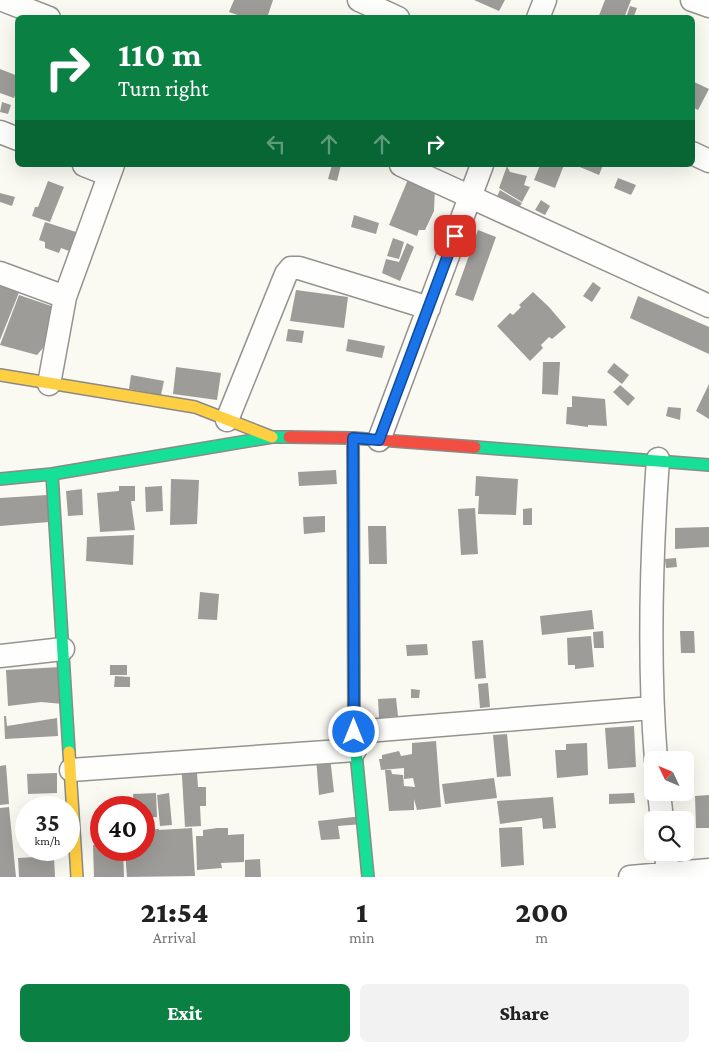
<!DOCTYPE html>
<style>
:root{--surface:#fff;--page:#f2f2f2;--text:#222;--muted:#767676;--accent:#0b8043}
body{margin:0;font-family:"Crimson Pro",serif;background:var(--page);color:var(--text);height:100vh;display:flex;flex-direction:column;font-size:19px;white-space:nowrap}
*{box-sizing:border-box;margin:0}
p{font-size:16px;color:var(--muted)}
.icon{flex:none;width:28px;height:28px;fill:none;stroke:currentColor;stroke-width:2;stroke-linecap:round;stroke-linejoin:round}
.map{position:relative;height:877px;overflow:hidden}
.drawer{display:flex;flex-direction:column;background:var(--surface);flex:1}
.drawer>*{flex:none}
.guide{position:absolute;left:15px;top:15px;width:680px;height:152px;border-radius:8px;box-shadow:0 5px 20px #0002;background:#0b8043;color:#fff;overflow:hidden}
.needle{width:32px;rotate:314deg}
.fabs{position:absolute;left:644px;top:751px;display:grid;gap:10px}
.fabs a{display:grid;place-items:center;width:50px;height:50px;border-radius:8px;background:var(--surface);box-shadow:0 5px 20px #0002;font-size:25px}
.speed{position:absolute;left:15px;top:796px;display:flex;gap:10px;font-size:25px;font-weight:700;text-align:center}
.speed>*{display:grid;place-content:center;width:65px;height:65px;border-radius:50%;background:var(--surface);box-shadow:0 5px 20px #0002;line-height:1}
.speed small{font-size:12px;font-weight:400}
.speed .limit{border:8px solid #d22;background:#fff;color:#111}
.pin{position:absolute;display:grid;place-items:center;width:42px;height:42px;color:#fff;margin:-21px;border-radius:10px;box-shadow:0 2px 8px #0006}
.me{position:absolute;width:55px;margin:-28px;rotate:0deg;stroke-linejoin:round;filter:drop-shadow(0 0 4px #0008)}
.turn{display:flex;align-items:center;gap:18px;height:105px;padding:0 20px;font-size:22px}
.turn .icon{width:65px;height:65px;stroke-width:2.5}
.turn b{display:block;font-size:35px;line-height:42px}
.lanes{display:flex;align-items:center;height:48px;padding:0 20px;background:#0003;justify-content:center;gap:25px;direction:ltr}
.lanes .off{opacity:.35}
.eta{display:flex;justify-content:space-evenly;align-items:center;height:85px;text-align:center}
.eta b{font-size:30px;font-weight:800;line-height:35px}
.action{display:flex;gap:10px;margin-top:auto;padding:10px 20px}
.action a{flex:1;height:58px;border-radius:8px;background:var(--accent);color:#fff;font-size:20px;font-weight:800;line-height:58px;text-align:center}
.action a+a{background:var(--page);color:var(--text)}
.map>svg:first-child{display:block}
.building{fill:#9e9c98}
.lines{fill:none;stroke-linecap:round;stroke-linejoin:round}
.street-casing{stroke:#949390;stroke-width:25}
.fast-casing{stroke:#8a8a87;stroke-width:14}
.slow-casing{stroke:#8a8a87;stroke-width:14}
.jam-casing{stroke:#8a8a87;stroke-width:14}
.street{stroke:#fefefd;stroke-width:22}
.fast{stroke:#16e098;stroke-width:11}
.slow{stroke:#ffcf43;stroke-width:11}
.jam{stroke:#f24e42;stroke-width:11}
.route-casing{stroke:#114b97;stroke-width:12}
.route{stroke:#1a73e8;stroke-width:9}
</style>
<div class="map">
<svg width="709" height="877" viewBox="0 0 709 877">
<rect width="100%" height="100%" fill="#faf9f2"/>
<!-- building -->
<path class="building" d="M234 0H273L267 18H246L229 12Z
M474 0H505L499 11Z
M605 0H631L624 18H598Z
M630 6 637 8 634 16 637 18H626Z
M0 69 18 76V88L14 98 0 93Z
M692 81 709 89 698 110 692 107Z
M2 102 11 105 8 114 0 112Z
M332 165H341L337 181 328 179Z
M540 165H564L555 188 534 180Z
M575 165H603L599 175Z
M507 166 510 172 527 176 524 185 530 187 522 202 499 188Z
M409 177 435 187 434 211 425 230H419L417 236 389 225Z
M618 178 636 185 631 195 614 188Z
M48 181 64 187 50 222 32 216 35 207H38Z
M500 190 522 203 516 212 495 200Z
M0 193 15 197 12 206 0 202Z
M541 200 550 206 545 215 535 210Z
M354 215 379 223 376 234 351 227Z
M45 222 76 232 69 251 61 248 59 253 45 248V242L39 240Z
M478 230 496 237 473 301 455 295Z
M393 238 404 242 399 259 387 256Z
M407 243 414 247 400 281 382 273 386 259 399 262Z
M0 282 20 290 0 340Z
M593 282 601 288 592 302 583 296Z
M296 290 348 297 344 328 290 321Z
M533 292 549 307 566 327 552 339 549 337 541 345 543 348 530 361 497 326 510 313 513 315 521 307 519 305Z
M19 295 57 308 43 348 37 355 0 345Z
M638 296 709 327V354L630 318Z
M288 329 304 331 302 343 286 341Z
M348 339 385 346 382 358 346 351Z
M543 362H560L558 395 542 394Z
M614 363 629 375 622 384 607 372Z
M176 367 221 373 217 400 173 394Z
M131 375 164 381 161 395 129 389Z
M709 384V419L696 411Z
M620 385 635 398 628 406 613 392Z
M572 396 605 399 607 426 588 425V427L566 424 567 407H572Z
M668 407 681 408 680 420 666 416Z
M336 470 337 484 299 486 298 472Z
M476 476 518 479 516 515 478 514 479 496H475Z
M171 479 199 480 197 524 170 525Z
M119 486H135V501H131L135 530 100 532 97 493 119 491Z
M162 486 163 511 146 512 145 487Z
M82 489 83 515 68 516 66 491Z
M47 495 49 522 0 526V498Z
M475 508 478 554 461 555 458 509Z
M532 508V525H523V509Z
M325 516V532L304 534 303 517Z
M368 526H386L387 564H369Z
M709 527V547L675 549V528Z
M134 535 133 565 86 561 87 537Z
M676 558 677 567 666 568 665 559Z
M200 592 219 594 217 620 198 619Z
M592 610 594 629 542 635 540 616Z
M603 631 604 648H594L593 632Z
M680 631H694L695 653H681Z
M591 636 594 667 575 669V665H568L567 638Z
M483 640 486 678 475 679 472 641Z
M427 644 428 655 407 656 406 645Z
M110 665H127V675H110Z
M61 667 63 704 41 702 8 706 6 670Z
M115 676 130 677V687H114Z
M488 683 490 707 480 708 478 684Z
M411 689 420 690 419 698H411Z
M396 698 398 716 379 718 378 699Z
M4 716H6L7 726 57 718 58 736 5 739Z
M634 726 636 767 608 769 605 728Z
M507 734 511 776 497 777 493 735Z
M436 741 441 807 417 810 414 799V810L389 811 385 770H391L392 774 403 775 404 786 415 787 413 778 404 779V768L381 770 379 759H382V755L399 751 401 756 412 754V743Z
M587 743 588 775 557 778 555 750H566V744Z
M330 757 334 792 319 795 316 758Z
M196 759 198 787H206V806H200L201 826 185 827 181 760Z
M6 765 9 804 0 805V766Z
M57 773V793L28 794 27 774Z
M494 778 497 798 445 804 442 784Z
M156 793 157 817 144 818V808H134L133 794Z
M169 793 172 825 160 826 157 795Z
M634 793 635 803 609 804V794Z
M709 795V828H696L695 796Z
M553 797 556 828 543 829 542 818 500 824 497 801Z
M9 807 16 877H0V808Z
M362 816 363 824 338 826 340 839 321 840 318 821Z
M93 824H101V843L94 844Z
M522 827 524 865 501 867 499 828Z
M192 828 195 876 127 877 125 850H144V830L159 829 160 857 159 830Z
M217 828H228V835L244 834V862L221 863 222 868 197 870 196 836H203V830Z
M93 845H101V850H123L124 877H94Z
M54 856 55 877H19L18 858Z
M260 859 261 877H245V860Z"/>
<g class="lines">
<defs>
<path id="street" d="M3 0 49 18
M359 0 398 18
M692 0 709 6
M538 18 545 0
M0 132 18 139
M692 153 709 161
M84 165 109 175
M401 165 709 306
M0 273 65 297 49 384
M65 297 113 165
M227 420 286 274 291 268H299L429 308
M379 440 482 165
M0 656 63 649
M354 732 652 708
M656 760C648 660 651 559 658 459
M71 770 355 750
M659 792 662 820
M666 852 668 877
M630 877 709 870"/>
<path id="fast" d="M353 438 354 732 368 877
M475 447 709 465
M52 474 69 752
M0 479 52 474 272 437H289"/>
<path id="slow" d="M0 375 195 407 272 437
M69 752 77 877"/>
<path id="jam" d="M289 437 353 438 475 447"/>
</defs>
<!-- street casing -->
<use href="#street" class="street-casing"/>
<!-- fast casing -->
<use href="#fast" class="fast-casing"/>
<!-- slow casing -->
<use href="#slow" class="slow-casing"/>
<!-- jam casing -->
<use href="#jam" class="jam-casing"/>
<!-- street -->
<use href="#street" class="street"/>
<!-- fast -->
<use href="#fast" class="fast"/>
<!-- slow -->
<use href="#slow" class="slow"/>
<!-- jam -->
<use href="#jam" class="jam"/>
</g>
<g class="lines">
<defs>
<path id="route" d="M354 732 353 438 379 440 455 236"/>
</defs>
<!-- route casing -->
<use href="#route" class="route-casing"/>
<!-- route -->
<use href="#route" class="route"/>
</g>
</svg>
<div class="fabs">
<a><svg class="needle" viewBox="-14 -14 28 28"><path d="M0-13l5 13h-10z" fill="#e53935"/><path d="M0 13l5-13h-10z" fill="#767676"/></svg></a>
<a><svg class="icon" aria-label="search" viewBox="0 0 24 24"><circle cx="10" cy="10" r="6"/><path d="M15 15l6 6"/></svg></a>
</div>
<div class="speed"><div>35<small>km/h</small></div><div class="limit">40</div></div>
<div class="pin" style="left:455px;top:236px;background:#d93025"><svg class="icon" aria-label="arrive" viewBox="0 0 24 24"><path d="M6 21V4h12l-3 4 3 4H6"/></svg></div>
<svg class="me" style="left:354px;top:732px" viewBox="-20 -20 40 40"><circle r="17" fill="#1a73e8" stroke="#fff" stroke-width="3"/><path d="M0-11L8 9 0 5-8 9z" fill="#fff"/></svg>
<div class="guide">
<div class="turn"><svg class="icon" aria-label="right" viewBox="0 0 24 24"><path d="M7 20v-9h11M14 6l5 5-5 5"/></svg><div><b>110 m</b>Turn right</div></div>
<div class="lanes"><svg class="icon off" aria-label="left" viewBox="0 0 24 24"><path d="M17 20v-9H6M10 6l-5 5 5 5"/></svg><svg class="icon off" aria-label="ahead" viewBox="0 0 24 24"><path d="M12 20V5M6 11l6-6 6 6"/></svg><svg class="icon off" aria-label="ahead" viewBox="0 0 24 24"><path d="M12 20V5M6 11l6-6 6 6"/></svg><svg class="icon" aria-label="right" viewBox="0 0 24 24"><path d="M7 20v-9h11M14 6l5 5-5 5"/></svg></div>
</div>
</div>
<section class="drawer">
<div class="eta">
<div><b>21:54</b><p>Arrival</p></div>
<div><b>1</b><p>min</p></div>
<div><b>200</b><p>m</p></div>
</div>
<div class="action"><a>Exit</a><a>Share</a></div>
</section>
